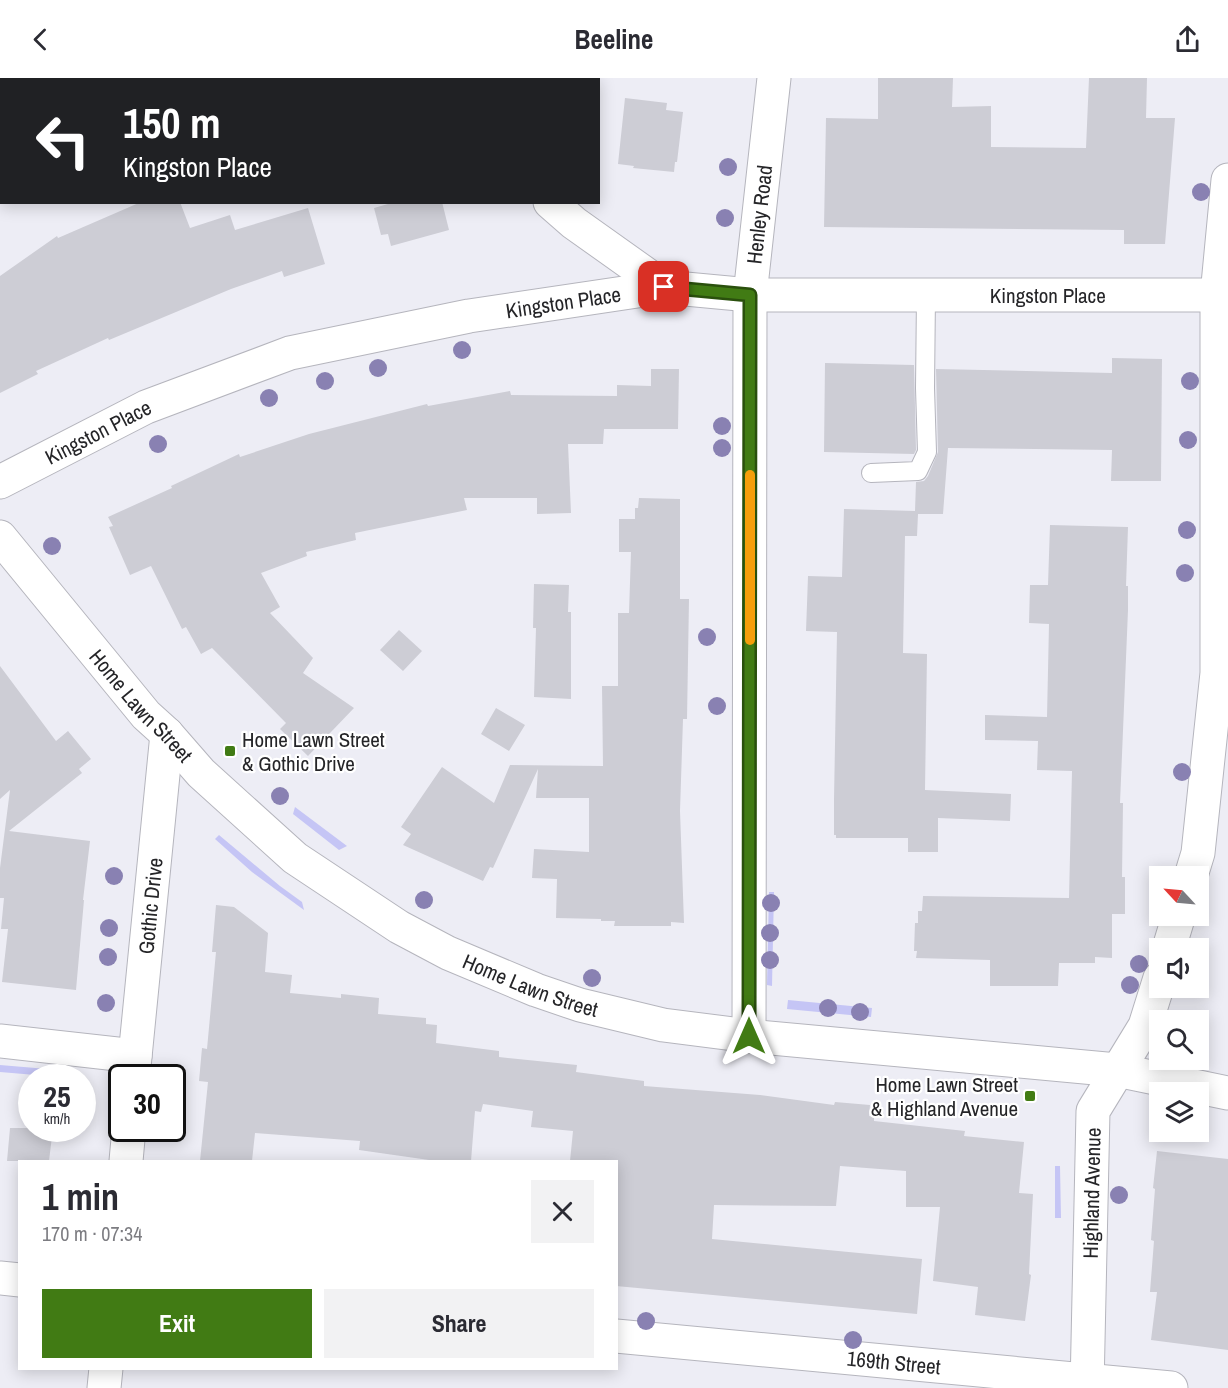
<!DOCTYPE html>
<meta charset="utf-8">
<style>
:root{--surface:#fff;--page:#f2f2f3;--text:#2b2b33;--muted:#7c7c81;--accent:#417b14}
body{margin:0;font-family:"Archivo Narrow",sans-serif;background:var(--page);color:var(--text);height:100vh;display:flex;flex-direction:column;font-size:22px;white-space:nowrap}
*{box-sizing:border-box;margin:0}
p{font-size:20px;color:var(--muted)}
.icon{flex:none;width:33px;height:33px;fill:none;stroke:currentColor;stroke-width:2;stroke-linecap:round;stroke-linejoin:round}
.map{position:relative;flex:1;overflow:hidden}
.panel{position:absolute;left:18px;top:1082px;width:600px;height:210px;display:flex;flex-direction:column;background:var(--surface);border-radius:0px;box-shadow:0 3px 15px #0003}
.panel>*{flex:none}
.hud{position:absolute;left:0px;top:0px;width:600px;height:126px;box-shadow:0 3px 15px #0003;background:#202124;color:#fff;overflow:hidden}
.needle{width:39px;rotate:296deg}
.tools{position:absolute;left:1149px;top:788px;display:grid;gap:12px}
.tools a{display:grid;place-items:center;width:60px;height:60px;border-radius:0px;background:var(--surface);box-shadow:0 3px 15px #0003;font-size:30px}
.speed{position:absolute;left:18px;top:986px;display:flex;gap:12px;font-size:30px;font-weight:700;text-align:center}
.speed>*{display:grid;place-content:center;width:78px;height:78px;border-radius:50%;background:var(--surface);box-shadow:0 3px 15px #0003;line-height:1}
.speed small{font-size:15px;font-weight:400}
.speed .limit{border:3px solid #111;border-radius:9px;background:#fff;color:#111}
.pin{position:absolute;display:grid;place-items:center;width:51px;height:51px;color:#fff;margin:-26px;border-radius:12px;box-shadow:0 3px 9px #0006}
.me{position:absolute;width:66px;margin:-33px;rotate:0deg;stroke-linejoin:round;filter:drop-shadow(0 0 4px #0008)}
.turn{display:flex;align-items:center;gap:21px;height:126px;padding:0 24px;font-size:27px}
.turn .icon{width:78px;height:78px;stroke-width:2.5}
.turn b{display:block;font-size:42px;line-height:51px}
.round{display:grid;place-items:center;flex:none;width:63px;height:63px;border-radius:0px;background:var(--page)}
.summary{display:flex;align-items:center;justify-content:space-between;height:102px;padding:0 24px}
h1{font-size:36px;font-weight:700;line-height:45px}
.cta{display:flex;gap:12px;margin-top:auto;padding:12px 24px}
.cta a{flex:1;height:69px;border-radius:0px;background:var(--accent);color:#fff;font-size:24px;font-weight:700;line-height:69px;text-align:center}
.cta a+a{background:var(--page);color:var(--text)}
header{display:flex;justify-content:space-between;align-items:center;height:78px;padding:0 24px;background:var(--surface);font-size:27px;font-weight:700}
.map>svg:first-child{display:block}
.green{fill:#c5c5f5}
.building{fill:#cdcdd5}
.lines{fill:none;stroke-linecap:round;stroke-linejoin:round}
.lane-casing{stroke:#b5b5bd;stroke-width:20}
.street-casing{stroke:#b5b5bd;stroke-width:35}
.lane{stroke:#fff;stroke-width:18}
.street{stroke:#fff;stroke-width:33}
.tree{fill:#8981b2}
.route-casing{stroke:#2a500d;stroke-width:15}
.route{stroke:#417b14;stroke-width:10}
.slow{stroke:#f59e0b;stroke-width:10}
.poi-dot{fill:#417b14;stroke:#fff;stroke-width:2}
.labels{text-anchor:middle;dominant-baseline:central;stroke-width:4.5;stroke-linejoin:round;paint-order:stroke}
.street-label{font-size:21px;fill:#252528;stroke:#fff}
.poi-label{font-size:21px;fill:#252528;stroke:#fff;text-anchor:start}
</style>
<header><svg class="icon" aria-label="back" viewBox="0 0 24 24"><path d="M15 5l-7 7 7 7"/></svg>Beeline<svg class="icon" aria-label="share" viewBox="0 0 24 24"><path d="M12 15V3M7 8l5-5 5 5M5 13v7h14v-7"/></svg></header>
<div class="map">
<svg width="1228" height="1310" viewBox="0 0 1228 1310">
<rect width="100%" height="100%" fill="#ededf5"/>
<!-- green -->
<path class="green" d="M295 729 347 768 339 772 293 736Z
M219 757 280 808 302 824 304 832 252 794 215 761Z
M769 814H774L772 908 767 907Z
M788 922 872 930 871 939 787 931Z
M0 987 59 992V999L0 994Z
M1055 1088H1060L1061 1140H1055Z"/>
<!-- building -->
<path class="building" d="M878 0H953L952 29 991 28V69L1086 70 1089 0H1147L1146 40H1175L1165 166H1124V152L824 149 826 40 878 41Z
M625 20 667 25 666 32 683 34 677 84H675L674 94 633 90 634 88 618 86Z
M141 124H180L190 150 230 137 235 152 308 130 325 186 284 199 282 193 231 211 109 262 108 260 36 293 38 296 0 315V198L57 158 58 160Z
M395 124H442L449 152 391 168 388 156 381 157 374 130Z
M1112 280 1162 281 1161 403H1111L1112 372 948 370 943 436H918L917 458H905L903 575 927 576 925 712 1011 716 1010 743 938 740V774H908V760H836V757H834V722L837 554 806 553 807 526 808 498 842 499 844 431 915 433 916 404 924 403 928 398 938 374 936 291 1112 295Z
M825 285 914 287 916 372 914 376 824 374Z
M651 291H679L678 351H604L603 366H568L571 435 537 436V420H464L467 432 355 455 356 462 306 474 307 478 261 495 280 529 270 535 313 580 303 595 354 630 308 678 280 651 286 645 212 570 201 576 186 549 182 551 151 488 130 497 109 449 113 448 108 439 172 410 171 408 239 376 240 379 309 356 427 326 428 328 510 313 511 317 617 318V307L651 308Z
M639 420 680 421V521H689L687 641H683L680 733 684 845 671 844V848H614L615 843H601V841L556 840 557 801 532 800 534 771 589 774V720H536L538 691 493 790 490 789 483 803 403 767 411 756 401 749 442 689 494 725 510 687 603 688 602 608H618V535H629L631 474H619V441H635V430H638Z
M1050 447 1128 449 1126 508H1128V532L1120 725H1123L1122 799H1125V836H1112V880L1095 879V885H1059L1058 908H990V882L916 880 917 873H914L915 845H918V833H922L923 818 1069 820 1072 693 1037 692 1038 663 985 662V637L1047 639 1049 546 1029 545 1030 507H1048Z
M534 506 569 507 568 534H571V621L534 619 536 550H533Z
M399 552 422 573 403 593 380 572Z
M0 588 56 663 68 653 91 681 79 691 82 695 9 753 90 763 83 822H84L76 912 2 904 8 851H1L4 820H0V790L10 712 0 721Z
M496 630 525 647 509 673 481 656Z
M216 827 234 829 268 855 265 894 292 897 290 915 341 920V916L379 920 378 936 426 940V946L437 947 436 965 499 973V979L577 987 576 994 644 1003V1008L760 1017 834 1027 835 1024 870 1027 869 1038 874 1039V1043L965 1053 964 1058 1024 1064 1019 1115 1033 1116 1029 1196 1031 1197 1025 1243 975 1237 978 1209 933 1203 940 1129H906V1093L840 1088 836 1128 714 1127 712 1161 922 1181 917 1236 616 1208V1083H570L573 1053 531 1049 533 1033 483 1026 481 1034 475 1033 471 1083H436L359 1072 360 1063 255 1055 252 1083H200L208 1004 199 1003 202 970 207 971 216 874H212Z
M10 1050H53L49 1083H7Z
M1157 1073 1228 1081V1272L1151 1262 1157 1214H1150L1154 1163 1151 1162 1155 1111 1153 1110Z"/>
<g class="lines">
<defs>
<path id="lane" d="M871 395 918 393 927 374 925 310 926 217"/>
<g id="street">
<path d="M426 0 427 2"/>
<path d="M550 124 574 145 664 209"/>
<path id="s1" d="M0 404 146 329 290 275 469 238 664 209 750 217H1228"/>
<path id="s2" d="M0 459 146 637 167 656 201 695 295 780 399 849 448 875 536 912 580 927 663 947 749 958 1117 992 1228 1015"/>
<path d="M1191 798 1198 775 1217 595V217L1228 102"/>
<path d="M1169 870 1179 837"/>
<path id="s3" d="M749 958 750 217 774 0"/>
<path d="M0 963 135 978"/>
<path id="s4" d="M133 999 167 656"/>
<path d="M126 1083 129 1050"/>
<path d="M0 1200 20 1202"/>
<path id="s5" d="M616 1258 1171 1310"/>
<path d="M104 1310 106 1290"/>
<path id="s6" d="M1087 1310 1093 1033 1145 948 1160 900"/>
</g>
</defs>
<!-- lane casing -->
<use href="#lane" class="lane-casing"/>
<!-- street casing -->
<use href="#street" class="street-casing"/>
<!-- lane -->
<use href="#lane" class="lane"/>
<!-- street -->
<use href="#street" class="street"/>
</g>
<!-- trees -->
<g class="tree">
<circle cx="728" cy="89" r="9"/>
<circle cx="1201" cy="114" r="9"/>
<circle cx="725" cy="140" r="9"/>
<circle cx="462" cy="272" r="9"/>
<circle cx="378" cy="290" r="9"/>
<circle cx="325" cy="303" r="9"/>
<circle cx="1190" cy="303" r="9"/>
<circle cx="269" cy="320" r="9"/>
<circle cx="722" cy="348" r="9"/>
<circle cx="1188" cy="362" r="9"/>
<circle cx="158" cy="366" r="9"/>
<circle cx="722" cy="370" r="9"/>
<circle cx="1187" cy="452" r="9"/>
<circle cx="52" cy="468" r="9"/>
<circle cx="1185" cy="495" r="9"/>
<circle cx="707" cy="559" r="9"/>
<circle cx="717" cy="628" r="9"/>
<circle cx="1182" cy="694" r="9"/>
<circle cx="280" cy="718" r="9"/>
<circle cx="114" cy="798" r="9"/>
<circle cx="424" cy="822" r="9"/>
<circle cx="771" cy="825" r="9"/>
<circle cx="109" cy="850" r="9"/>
<circle cx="770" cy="855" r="9"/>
<circle cx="108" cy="879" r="9"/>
<circle cx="770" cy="882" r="9"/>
<circle cx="1139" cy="886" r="9"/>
<circle cx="592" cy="900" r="9"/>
<circle cx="1130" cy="907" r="9"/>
<circle cx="106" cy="925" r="9"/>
<circle cx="828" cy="930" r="9"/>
<circle cx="860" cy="934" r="9"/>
<circle cx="1119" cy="1117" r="9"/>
<circle cx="646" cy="1243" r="9"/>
<circle cx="853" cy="1262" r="9"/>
</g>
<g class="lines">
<defs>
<path id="route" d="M664 209 750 217 749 958"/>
</defs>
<!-- route casing -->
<use href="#route" class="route-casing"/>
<!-- route -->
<use href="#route" class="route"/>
<!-- slow -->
<path class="slow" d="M750 562V397"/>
</g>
<!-- markers -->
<g class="poi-dot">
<rect x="224" y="667" width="12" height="12" rx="3"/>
<rect x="1024" y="1012" width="12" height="12" rx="3"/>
</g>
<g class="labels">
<!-- street labels -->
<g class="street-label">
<text stroke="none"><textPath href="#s3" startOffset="822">Henley Road</textPath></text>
<text stroke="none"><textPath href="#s1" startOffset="1082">Kingston Place</textPath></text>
<text stroke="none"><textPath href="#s1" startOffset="596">Kingston Place</textPath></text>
<text stroke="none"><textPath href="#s1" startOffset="110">Kingston Place</textPath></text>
<text stroke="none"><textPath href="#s2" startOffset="220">Home Lawn Street</textPath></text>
<text stroke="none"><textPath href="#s4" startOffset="172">Gothic Drive</textPath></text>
<text stroke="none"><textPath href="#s2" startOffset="706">Home Lawn Street</textPath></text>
<text stroke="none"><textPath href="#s6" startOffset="195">Highland Avenue</textPath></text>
<text stroke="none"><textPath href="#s5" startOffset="279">169th Street</textPath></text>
</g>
<!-- poi labels -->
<g class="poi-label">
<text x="242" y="661">Home Lawn Street<tspan x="242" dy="24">&amp; Gothic Drive</tspan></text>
<text x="1018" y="1006" text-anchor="end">Home Lawn Street<tspan x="1018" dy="24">&amp; Highland Avenue</tspan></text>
</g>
</g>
</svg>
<div class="tools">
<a><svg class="needle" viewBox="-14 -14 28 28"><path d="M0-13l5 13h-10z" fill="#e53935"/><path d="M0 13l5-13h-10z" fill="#7c7c81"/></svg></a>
<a><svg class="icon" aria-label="sound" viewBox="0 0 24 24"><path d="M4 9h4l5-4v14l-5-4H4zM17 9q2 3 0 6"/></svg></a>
<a><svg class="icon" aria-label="search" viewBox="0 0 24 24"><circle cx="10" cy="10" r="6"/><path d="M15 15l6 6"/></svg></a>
<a><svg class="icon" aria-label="layers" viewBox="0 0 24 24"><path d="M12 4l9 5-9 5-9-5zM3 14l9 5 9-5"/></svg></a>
</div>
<div class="speed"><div>25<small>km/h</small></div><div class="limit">30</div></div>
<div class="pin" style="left:664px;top:209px;background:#d93025"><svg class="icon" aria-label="arrive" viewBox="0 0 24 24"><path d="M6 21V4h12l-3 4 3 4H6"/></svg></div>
<svg class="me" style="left:749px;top:958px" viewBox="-20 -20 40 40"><path d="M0-17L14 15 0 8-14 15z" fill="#417b14" stroke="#fff" stroke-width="4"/></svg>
<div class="hud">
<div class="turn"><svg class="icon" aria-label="left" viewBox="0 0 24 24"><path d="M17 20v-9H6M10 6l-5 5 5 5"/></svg><div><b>150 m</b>Kingston Place</div></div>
</div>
<section class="panel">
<div class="summary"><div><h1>1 min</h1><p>170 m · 07:34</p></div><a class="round"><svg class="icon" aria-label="close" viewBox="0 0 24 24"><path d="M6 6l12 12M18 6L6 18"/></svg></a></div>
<div class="cta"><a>Exit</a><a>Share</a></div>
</section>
</div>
